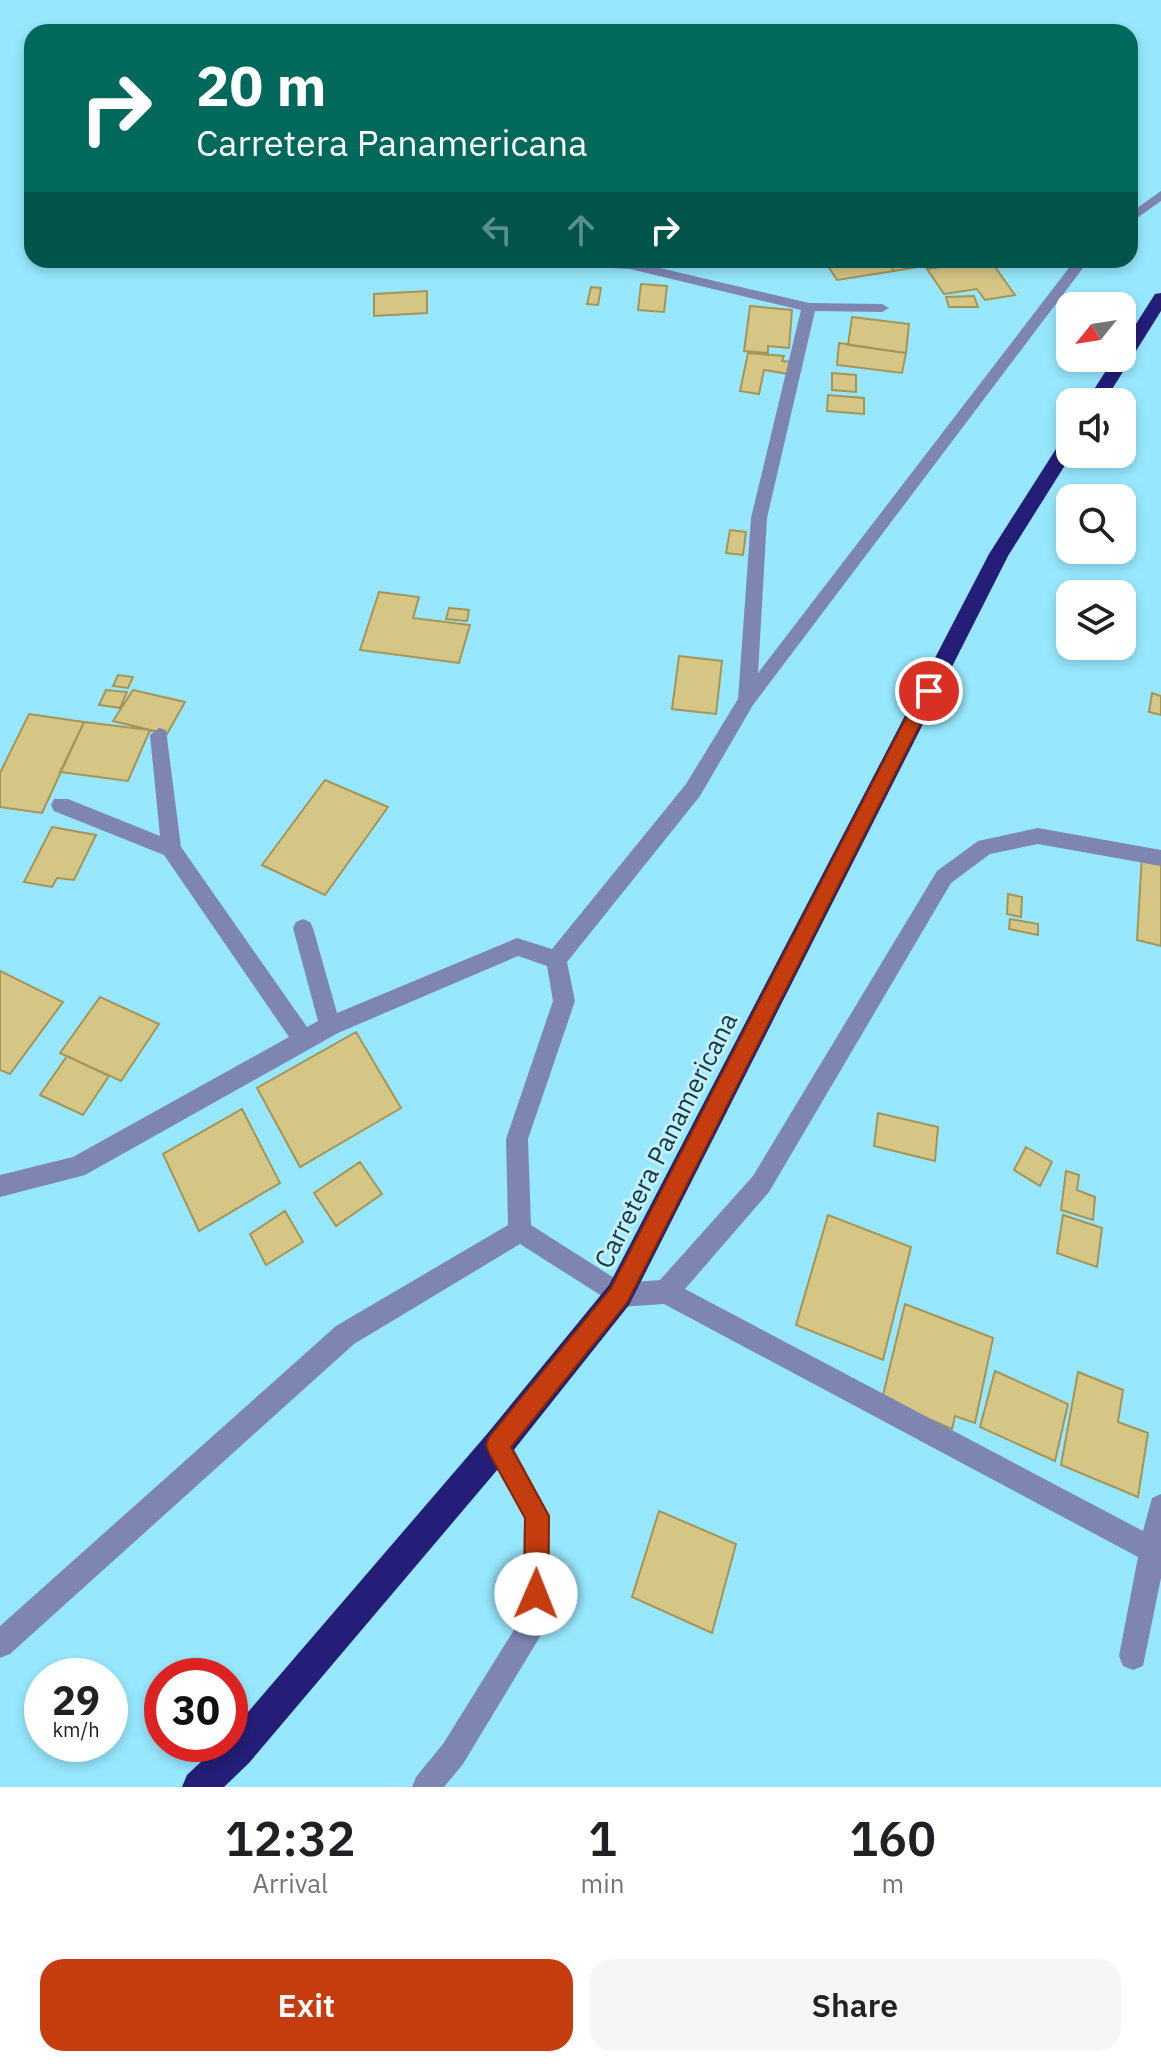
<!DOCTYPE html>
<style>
:root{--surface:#fff;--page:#f6f6f6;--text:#202124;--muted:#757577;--accent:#c53d0e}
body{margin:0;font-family:"IBM Plex Sans",sans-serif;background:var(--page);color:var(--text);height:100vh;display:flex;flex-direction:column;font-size:30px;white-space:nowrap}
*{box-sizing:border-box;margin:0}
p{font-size:26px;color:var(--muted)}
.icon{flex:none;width:44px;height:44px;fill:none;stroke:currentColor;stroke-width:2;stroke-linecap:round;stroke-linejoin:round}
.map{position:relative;height:1787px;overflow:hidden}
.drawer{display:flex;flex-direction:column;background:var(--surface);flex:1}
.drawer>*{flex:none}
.top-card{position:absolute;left:24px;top:24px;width:1114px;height:244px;border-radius:24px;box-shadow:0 4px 12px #0003;background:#00695c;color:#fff;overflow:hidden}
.needle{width:52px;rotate:240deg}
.fabs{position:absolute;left:1056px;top:292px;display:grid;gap:16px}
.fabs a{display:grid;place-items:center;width:80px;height:80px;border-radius:16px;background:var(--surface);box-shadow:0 4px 12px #0003;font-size:40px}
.speed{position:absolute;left:24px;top:1658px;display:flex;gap:16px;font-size:40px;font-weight:700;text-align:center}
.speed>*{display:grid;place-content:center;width:104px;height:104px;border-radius:50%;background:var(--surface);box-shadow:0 4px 12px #0003;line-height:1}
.speed small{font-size:20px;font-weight:400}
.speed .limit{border:12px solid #d22;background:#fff;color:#111}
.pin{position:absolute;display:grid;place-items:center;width:68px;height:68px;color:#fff;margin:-34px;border:4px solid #fff;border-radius:50%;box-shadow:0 2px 8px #0007}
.me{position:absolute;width:88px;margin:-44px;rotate:1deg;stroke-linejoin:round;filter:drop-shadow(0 0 6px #0008)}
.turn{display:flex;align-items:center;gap:28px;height:168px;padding:0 40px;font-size:36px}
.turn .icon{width:104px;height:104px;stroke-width:2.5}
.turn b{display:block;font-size:56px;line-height:68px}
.lanes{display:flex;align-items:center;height:76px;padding:0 40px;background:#0003;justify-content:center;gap:40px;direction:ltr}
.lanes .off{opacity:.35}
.eta{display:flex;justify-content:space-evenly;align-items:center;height:136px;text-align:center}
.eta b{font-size:48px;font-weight:600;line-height:56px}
.cta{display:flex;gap:16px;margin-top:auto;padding:16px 40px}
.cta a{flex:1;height:92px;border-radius:24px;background:var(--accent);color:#fff;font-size:32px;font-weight:600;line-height:92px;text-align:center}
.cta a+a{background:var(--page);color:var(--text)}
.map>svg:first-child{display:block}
.building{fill:#d5c685;stroke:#a49557;stroke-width:2}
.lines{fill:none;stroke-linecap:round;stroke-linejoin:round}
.minor{fill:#7e85b1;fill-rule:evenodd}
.highway{fill:#241e78;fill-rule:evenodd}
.route{fill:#c53d0e;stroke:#802809;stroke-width:2}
.labels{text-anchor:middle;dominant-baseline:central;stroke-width:6;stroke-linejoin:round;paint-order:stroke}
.street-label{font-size:26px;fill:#14373f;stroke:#c2f0fd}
</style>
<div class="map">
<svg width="1161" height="1787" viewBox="0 0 1161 1787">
<rect width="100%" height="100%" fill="#97e8fe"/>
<!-- building -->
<path class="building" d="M824 260H887L894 271 837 280Z
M887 260H927L930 265 894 271Z
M990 260 1015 295 985 300 977 289 944 294 927 269Z
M641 284 667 286 664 312 638 310Z
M591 287 601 288 598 305 587 304Z
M427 291V313L374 316V294Z
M974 296 978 307H949L946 297Z
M750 306 792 310 789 348 768 346V353L744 351Z
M852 317 909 324 906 353 848 345Z
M839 343 906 353 902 373 837 365Z
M748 353 784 356 782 361 791 362 789 374 764 370 759 394 740 391Z
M832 373 856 375V392L832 390Z
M828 395 864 398V414L827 411Z
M730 530 746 532 743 555 726 553Z
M379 592 419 597 413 618 470 625 459 663 360 650Z
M449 608 469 610 467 621 446 619Z
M679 656 722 661 716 714 672 709Z
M118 675 133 677 128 688 113 686Z
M106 690 127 692 120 708 99 705Z
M133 690 185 702 167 734 113 721Z
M1152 693 1161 696V715L1149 712Z
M29 714 84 722 42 813 0 807V773Z
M84 722 150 730 128 781 60 772Z
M325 780 388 807 325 895 262 865Z
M52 827 96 835 74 880 57 878 52 887 24 882Z
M1142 855 1161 860V946L1137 940Z
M1008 894 1022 897 1021 917 1007 914Z
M1010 919 1038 924V935L1009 929Z
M0 971 63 1002 10 1074 0 1070Z
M100 997 159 1024 121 1081 60 1053Z
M356 1032 401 1108 300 1167 257 1088Z
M67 1056 109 1076 83 1115 40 1095Z
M242 1109 280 1183 199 1231 163 1154Z
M878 1113 938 1127 935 1161 874 1146Z
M1026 1147 1052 1162 1040 1186 1014 1170Z
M360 1162 382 1194 336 1226 314 1193Z
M1066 1171 1079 1175 1077 1190 1095 1197 1093 1220 1061 1210Z
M285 1211 303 1242 266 1265 250 1234Z
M828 1215 911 1247 883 1360 796 1325Z
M1063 1215 1102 1228 1097 1267 1057 1253Z
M905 1304 993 1338 975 1423 955 1416 952 1429 882 1399Z
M995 1371 1068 1404 1055 1461 980 1427Z
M1078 1372 1123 1390 1118 1422 1148 1433 1138 1497 1061 1465Z
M659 1511 736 1544 712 1633 632 1597Z"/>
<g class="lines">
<!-- minor -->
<path class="minor" d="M1161 191V201L1130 223V213Z
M240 260H355L348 264C323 265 259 274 240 260Z
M539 260 630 261 809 303 882 304 889 308 882 312 815 311 767 518 758 673 1075 260H1089L753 705 700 796 567 962 575 1001 528 1139 531 1225 622 1283 660 1280 753 1176 937 871 978 841 1038 828 1161 850V866L1038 844 990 854 951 883 769 1192 685 1289 1143 1531 1152 1498 1161 1494V1578L1143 1666 1133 1670 1123 1666 1119 1656 1138 1557 664 1304 619 1307 520 1244 354 1344 10 1654 0 1658V1626L336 1326 508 1225 506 1139 553 1001 547 966 518 956 338 1033 85 1175 0 1197V1175L73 1157 289 1037 164 855 54 811 51 805 54 799H68L160 836 150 735 159 728 166 730 181 847 307 1027 318 1021 293 928 296 922 303 919 310 922 313 928 337 1013 517 938 552 949 686 784 738 699 751 518 801 310 630 269 546 264Z
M498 1432 507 1436 550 1516V1620L463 1764 444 1787H412L416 1777 443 1744 522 1617 524 1518 485 1445 489 1436Z"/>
<!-- highway -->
<path class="highway" d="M1161 293V311L1104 402H1086L1114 358H1122V346L1155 294Z
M1070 436 1072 454 1008 556 629 1305 509 1456 249 1763 224 1787H182L187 1775 220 1744H230V1733L487 1434 609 1285 989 554 1063 438Z"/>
</g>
<!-- route -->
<path class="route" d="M929 685 937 691 627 1303 511 1447 549 1516 548 1594 544 1603 536 1607 527 1603 524 1594 525 1518 489 1453 486 1445 489 1437 611 1288 920 691Z"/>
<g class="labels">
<!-- street labels -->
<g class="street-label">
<text transform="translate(665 1140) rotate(-63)">Carretera Panamericana</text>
</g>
</g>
</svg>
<div class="fabs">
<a><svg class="needle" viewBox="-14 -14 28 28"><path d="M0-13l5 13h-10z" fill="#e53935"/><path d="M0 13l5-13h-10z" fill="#757577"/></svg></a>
<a><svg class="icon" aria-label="sound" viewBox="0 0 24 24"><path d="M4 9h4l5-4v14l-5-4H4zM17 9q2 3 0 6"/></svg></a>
<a><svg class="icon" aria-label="search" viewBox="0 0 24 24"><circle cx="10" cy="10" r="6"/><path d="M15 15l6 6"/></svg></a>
<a><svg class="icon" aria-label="layers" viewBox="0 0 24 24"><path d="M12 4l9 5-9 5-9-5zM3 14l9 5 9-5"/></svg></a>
</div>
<div class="speed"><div>29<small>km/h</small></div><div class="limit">30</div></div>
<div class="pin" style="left:929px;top:691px;background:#d93025"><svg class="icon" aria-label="arrive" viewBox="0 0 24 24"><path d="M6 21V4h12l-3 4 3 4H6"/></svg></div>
<svg class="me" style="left:536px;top:1594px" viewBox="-20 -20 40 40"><circle r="19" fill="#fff"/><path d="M0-13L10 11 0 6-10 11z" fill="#c53d0e"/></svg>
<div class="top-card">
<div class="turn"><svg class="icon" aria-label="right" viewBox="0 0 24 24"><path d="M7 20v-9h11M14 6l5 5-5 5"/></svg><div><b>20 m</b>Carretera Panamericana</div></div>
<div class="lanes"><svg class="icon off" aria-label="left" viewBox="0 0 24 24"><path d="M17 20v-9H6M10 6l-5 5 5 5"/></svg><svg class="icon off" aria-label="ahead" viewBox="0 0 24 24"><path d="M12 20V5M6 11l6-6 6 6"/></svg><svg class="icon" aria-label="right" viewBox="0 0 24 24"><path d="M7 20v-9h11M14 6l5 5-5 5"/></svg></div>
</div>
</div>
<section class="drawer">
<div class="eta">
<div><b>12:32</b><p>Arrival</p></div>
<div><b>1</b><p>min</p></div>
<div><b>160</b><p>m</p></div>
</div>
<div class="cta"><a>Exit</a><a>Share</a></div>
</section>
